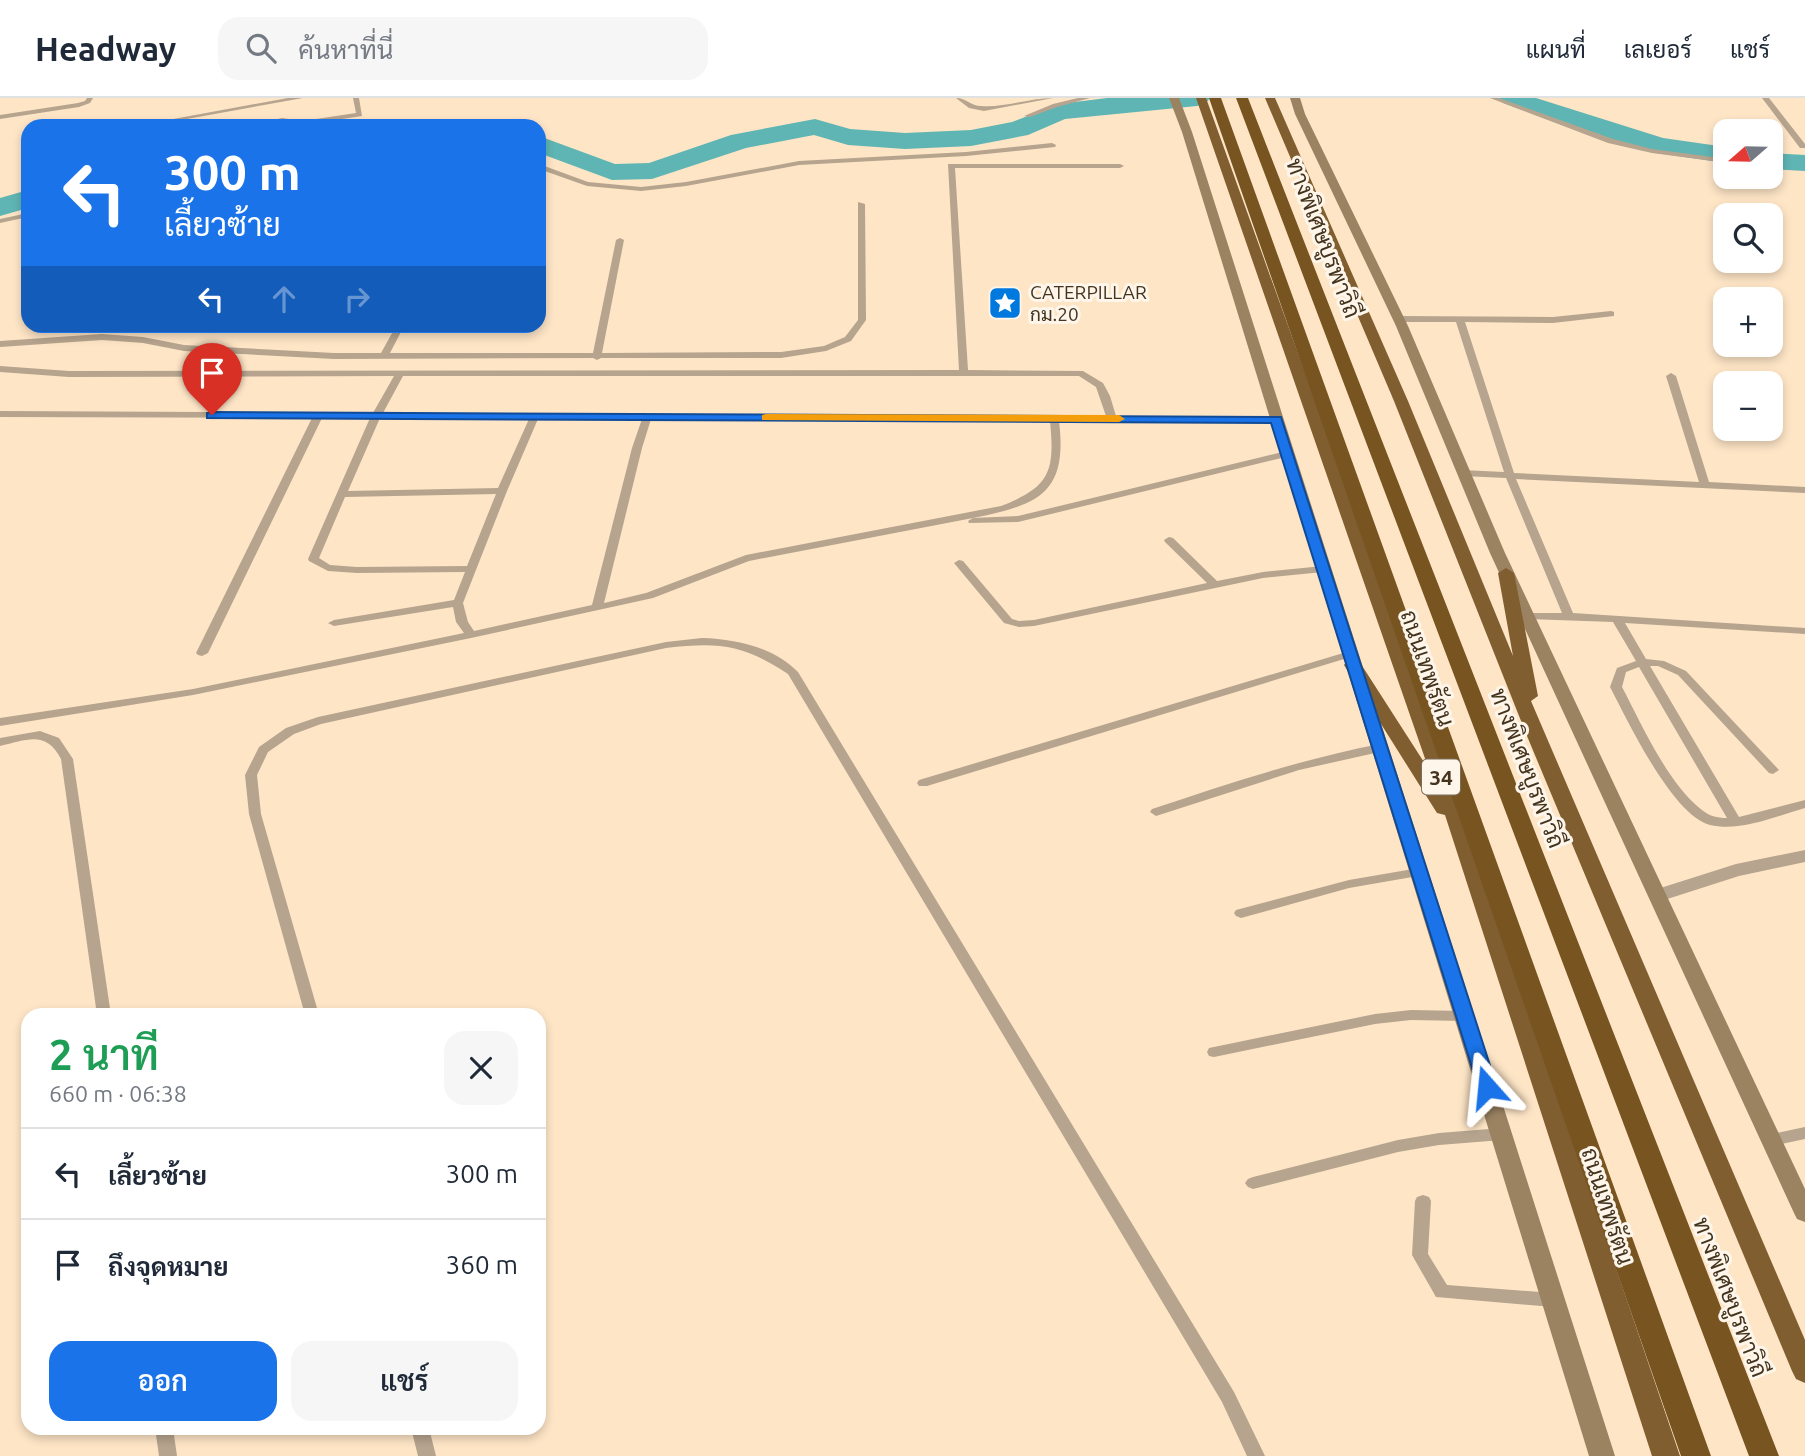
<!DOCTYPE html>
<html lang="th">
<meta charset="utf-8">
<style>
:root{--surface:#fff;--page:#f6f6f7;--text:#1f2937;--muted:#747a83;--line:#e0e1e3;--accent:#1a73e8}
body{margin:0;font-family:Ubuntu,Sarabun,sans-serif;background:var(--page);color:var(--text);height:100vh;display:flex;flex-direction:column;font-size:26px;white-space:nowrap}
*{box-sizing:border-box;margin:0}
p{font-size:23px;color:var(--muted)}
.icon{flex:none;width:38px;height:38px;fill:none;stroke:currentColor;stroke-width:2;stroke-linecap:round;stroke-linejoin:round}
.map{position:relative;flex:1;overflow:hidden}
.side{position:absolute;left:21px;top:910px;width:525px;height:427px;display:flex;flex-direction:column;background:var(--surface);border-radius:21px;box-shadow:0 4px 10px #0003}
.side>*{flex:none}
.hud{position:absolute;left:21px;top:21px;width:525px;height:214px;border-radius:21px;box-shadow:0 4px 10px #0003;background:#1a73e8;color:#fff;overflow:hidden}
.needle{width:46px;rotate:250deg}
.fabs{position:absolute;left:1713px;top:21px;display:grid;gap:14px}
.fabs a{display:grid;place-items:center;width:70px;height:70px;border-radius:14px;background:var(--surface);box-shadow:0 4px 10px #0003;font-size:35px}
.pin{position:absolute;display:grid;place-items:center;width:60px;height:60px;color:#fff;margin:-72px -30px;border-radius:50% 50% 50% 0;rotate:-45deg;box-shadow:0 0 7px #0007}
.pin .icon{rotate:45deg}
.me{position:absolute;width:77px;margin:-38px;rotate:342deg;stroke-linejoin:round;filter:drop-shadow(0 0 5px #0008)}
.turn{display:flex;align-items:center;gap:24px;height:147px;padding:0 28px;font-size:32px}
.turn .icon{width:91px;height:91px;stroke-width:2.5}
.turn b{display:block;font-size:49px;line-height:60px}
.lanes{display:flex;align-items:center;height:66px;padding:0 28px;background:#0003;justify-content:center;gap:35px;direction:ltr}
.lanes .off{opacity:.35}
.round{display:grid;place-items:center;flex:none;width:74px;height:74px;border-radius:21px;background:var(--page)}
.headline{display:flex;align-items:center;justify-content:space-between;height:119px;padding:0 28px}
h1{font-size:42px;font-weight:600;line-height:52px;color:#1e9e55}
.cta{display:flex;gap:14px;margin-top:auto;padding:14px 28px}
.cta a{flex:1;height:80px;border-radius:21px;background:var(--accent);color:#fff;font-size:28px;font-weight:600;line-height:80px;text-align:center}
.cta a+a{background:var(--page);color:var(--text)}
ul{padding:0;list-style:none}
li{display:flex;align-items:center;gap:21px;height:91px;padding:0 28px;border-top:2px solid var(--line)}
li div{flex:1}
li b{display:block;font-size:26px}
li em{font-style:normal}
header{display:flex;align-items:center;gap:42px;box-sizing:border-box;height:98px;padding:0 35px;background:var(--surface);border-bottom:2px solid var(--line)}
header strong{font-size:33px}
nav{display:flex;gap:38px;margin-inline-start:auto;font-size:24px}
.search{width:490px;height:63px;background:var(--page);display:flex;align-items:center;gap:18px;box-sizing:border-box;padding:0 24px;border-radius:21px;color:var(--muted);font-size:26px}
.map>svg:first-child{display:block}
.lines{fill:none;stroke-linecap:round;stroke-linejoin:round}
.river{fill:#5fb5b3;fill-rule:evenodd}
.service{fill:#b6a48e;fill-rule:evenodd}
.minor{fill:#b6a48e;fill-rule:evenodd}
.secondary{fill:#9b8261;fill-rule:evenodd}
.trunk{fill:#805e30;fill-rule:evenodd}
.motorway{fill:#785421;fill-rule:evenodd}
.route{fill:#1a73e8;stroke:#114b97;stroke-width:2}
.slow{fill:#f59e0b}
.labels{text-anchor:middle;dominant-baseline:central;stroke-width:6;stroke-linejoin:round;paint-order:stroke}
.far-poi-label{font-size:19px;fill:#44341e;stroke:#fef6eb;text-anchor:start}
.shield{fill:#fef6eb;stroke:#7c6e5c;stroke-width:2}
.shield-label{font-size:21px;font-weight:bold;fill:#44341e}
.street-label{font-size:23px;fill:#44341e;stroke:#fef6eb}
</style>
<header>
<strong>Headway</strong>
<div class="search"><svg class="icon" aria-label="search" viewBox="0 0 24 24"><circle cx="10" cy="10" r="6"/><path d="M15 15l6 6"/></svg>ค้นหาที่นี่</div>
<nav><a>แผนที่</a><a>เลเยอร์</a><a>แชร์</a></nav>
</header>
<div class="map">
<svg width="1805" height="1358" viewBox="0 0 1805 1358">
<rect width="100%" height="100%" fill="#fee5c6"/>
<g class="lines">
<!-- river -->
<path class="river" d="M1107 0H1210L1206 5 1197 8 1065 21 1028 37 971 48 905 51 848 47 814 37 746 50 652 81 612 82 539 55V38L615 66 649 65 731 37 815 21 850 31 905 35 971 32 1012 24 1059 6Z
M1499 0H1536L1663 40 1726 49V65L1650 54 1576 32 1503 5Z
M1771 55 1805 57V73L1771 71Z
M28 92V110L0 118V100Z"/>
<!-- service -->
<path class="service" d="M87 0H93L90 5 79 9 0 21V17L78 5 85 3Z
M288 0H303L176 23 180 28H172L168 22Z
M353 0H359L362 18 303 27 282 24 261 28H245L282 20 303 23 356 15Z
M956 0C966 0 971 8 981 8 1003 10 1030 0 1053 0L984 13 969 10Z
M1078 0H1090L1057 9 1030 19 1024 18 1053 6Z
M1490 0H1499L1613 41 1652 51 1720 60 1724 62 1720 64 1652 55 1608 45Z
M1762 0H1769L1805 46V50H1800Z
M1052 45 1056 47 1055 49 966 58 799 67 686 88 641 93 587 88 539 71V66L588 84 641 89 686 84 799 63 966 54Z
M948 66H1120L1124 68 1120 70H955L968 272 1083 273 1103 285 1110 298 1116 318H1276L1281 321 1276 324 1059 323C1068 396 1038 407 973 420L1018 418 1287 353 1290 354V358L1018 424 969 425 968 423 973 420 749 463 653 500 471 540 193 597 0 628V620L193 591 464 535 456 524 453 509 334 528 328 525 334 522 454 502 465 474 357 475 328 473 309 463 308 461 370 320H322L208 555 202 558 198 557 196 555 312 320 0 319V313L373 315 394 278 69 279 0 274V268L69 273 959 272ZM403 278H1079L1096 289 1106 318 383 315ZM380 320 529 321 498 390 348 393ZM538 321H642L632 350 592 507 474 533 468 524 463 505 507 393ZM651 321 1050 323C1055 374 1050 389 1001 408L746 457 646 495 604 505 642 350ZM496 396 467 468 357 469 330 467 319 460 345 399Z
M858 104 865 106 866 222 851 243 826 253 781 260H601L597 262 593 260 334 261 184 253 143 245 102 242 0 249V243L102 236 143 239 184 247 334 255H381L396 228H404L390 255H593L616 142 620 140 624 142 602 255 781 254 824 248 845 239 858 222Z
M28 115V119L0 125V121Z
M1611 213 1614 214V218L1553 225 1465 224 1514 375 1699 384 1666 278 1671 275 1676 278 1709 384 1805 389V395L1516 381 1573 515 1805 530V536L1625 525 1646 561 1664 563 1686 573 1779 672 1773 676 1769 675 1678 577 1658 568H1650L1739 719 1805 702V710C1776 718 1741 734 1710 727 1672 717 1628 623 1610 589L1617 570 1636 563 1613 524 1528 521 1523 518 1528 515H1562L1506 380 1462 378 1457 375 1462 372 1504 374 1456 224H1397L1393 221 1397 218 1553 219ZM1639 569 1727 720C1717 720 1709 718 1702 712 1668 686 1642 627 1622 589L1626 574Z
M1169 439 1173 440 1217 483 1263 474 1323 468 1328 471 1323 474 1263 480 1034 528 1019 529 1004 525 954 465 959 462 963 463 1012 521 1019 523 1034 522 1207 485 1165 444 1164 442Z
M702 540C736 541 773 549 798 574L1234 1294 1265 1358H1247L1222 1304 788 576C742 546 719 544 666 550L321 626 294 636 268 654 257 677 261 716 319 917H305L249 716 245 677 259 649 286 630 318 619 666 544Z
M1350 553 1356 556 1354 558 927 688H919L917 685 919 682Z
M40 633 59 640 73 661 111 917H97L61 661C46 632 27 642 0 648V640Z
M1380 646 1384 647 1386 650 1384 653 1299 672 1156 718 1150 714 1152 711C1227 686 1302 661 1380 646Z
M1419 770 1424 771 1426 774 1424 777 1349 790 1241 820 1236 818 1234 815 1236 812 1349 782Z
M1411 912 1464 913 1469 914 1471 918 1469 922 1464 923 1411 922 1375 926 1214 959 1209 958 1207 954 1209 950 1214 949 1375 916Z
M1805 1029V1041L1772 1048 1767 1046 1764 1042 1767 1038 1772 1036Z
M1502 1030 1507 1032 1510 1036 1507 1040 1502 1042 1439 1047 1398 1054 1253 1091 1248 1089 1245 1085 1248 1081 1253 1079 1398 1042 1439 1035Z
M1423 1097 1429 1099 1431 1103 1428 1156 1447 1187 1553 1195 1559 1197 1561 1202 1559 1207 1553 1209 1436 1199 1412 1157 1415 1103 1417 1099Z
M155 1330H173L177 1358H159Z
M411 1330H429L436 1358H418Z"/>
<!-- minor -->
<path class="minor" d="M1805 752V764L1739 778 1658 804 1651 803 1649 798 1651 793 1736 766Z"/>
<!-- secondary -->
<path class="secondary" d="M1169 0H1179L1192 34 1615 1358H1589L1182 34Z
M1290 0H1300L1305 16 1408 228 1505 455 1805 1091V1124L1797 1121 1794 1115 1490 455 1396 228 1295 16Z"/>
<!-- trunk -->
<path class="trunk" d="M1196 0H1206L1473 741 1525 903 1680 1358H1652L1445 717 1437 715 1344 567 1347 563H1359L1429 672Z
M1265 0H1275L1408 303 1513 558 1498 475 1506 470 1514 475 1538 598 1531 603 1805 1242V1285L1796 1281 1792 1273 1527 638 1394 303Z"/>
<!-- motorway -->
<path class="motorway" d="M1209 0H1221L1711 1358H1681Z
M1236 0H1248L1779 1358H1749Z"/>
</g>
<!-- route -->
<path class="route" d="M212 314 1281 319 1497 989 1494 994 1487 996 1480 994 1478 989 1271 325 207 320V315Z"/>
<!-- slow -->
<path class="slow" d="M766 316 1119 317 1125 321 1119 324 762 322V317Z"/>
<!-- icons -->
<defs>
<symbol id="sight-square" viewBox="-11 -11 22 22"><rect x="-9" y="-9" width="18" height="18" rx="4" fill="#0079df" stroke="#fef6eb"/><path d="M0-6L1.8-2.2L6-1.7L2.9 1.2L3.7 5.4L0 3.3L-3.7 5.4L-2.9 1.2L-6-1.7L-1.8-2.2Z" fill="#fff"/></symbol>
</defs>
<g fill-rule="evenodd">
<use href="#sight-square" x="986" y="186" width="38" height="38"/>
</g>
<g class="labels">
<!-- far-poi labels -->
<g class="far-poi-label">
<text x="1030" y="194">CATERPILLAR<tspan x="1030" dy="22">กม.20</tspan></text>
</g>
<!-- shield labels -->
<rect class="shield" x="1422" y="661.5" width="38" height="35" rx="5"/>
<g class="shield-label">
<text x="1441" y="679">34</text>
</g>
<!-- street labels -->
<g class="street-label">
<text transform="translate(1324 140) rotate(69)">ทางพิเศษบูรพาวิถี</text>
<text transform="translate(1428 570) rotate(71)">ถนนเทพรัตน</text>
<text transform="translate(1528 670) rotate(69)">ทางพิเศษบูรพาวิถี</text>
<text transform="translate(1608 1108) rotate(72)">ถนนเทพรัตน</text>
<text transform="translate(1731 1199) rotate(69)">ทางพิเศษบูรพาวิถี</text>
</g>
</g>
</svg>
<div class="fabs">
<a><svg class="needle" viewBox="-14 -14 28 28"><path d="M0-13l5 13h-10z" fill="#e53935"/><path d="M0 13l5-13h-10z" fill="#747a83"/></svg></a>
<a><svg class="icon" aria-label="search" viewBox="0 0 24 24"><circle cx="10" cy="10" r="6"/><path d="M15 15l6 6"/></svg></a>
<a>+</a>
<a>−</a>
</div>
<div class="pin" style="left:212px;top:317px;background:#d93025"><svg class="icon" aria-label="arrive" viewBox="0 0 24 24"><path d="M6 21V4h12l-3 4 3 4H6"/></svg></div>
<svg class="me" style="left:1487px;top:989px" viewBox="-20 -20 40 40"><path d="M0-17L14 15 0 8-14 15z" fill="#1a73e8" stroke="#fff" stroke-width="4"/></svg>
<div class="hud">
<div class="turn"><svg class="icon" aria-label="left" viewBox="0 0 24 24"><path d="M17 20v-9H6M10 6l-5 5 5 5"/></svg><div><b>300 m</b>เลี้ยวซ้าย</div></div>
<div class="lanes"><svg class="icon" aria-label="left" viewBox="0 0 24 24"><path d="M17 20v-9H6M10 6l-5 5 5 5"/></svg><svg class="icon off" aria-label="ahead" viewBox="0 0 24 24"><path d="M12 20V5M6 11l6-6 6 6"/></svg><svg class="icon off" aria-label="right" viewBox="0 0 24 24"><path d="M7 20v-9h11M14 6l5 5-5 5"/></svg></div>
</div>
<section class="side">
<div class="headline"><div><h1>2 นาที</h1><p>660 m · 06:38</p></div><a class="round"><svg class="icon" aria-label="close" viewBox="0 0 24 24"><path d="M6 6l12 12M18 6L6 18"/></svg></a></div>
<ul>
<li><svg class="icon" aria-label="left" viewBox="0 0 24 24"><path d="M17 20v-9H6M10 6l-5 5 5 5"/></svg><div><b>เลี้ยวซ้าย</b></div><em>300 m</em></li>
<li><svg class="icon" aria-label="arrive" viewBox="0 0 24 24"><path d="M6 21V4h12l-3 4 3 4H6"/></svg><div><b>ถึงจุดหมาย</b></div><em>360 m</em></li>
</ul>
<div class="cta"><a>ออก</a><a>แชร์</a></div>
</section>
</div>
